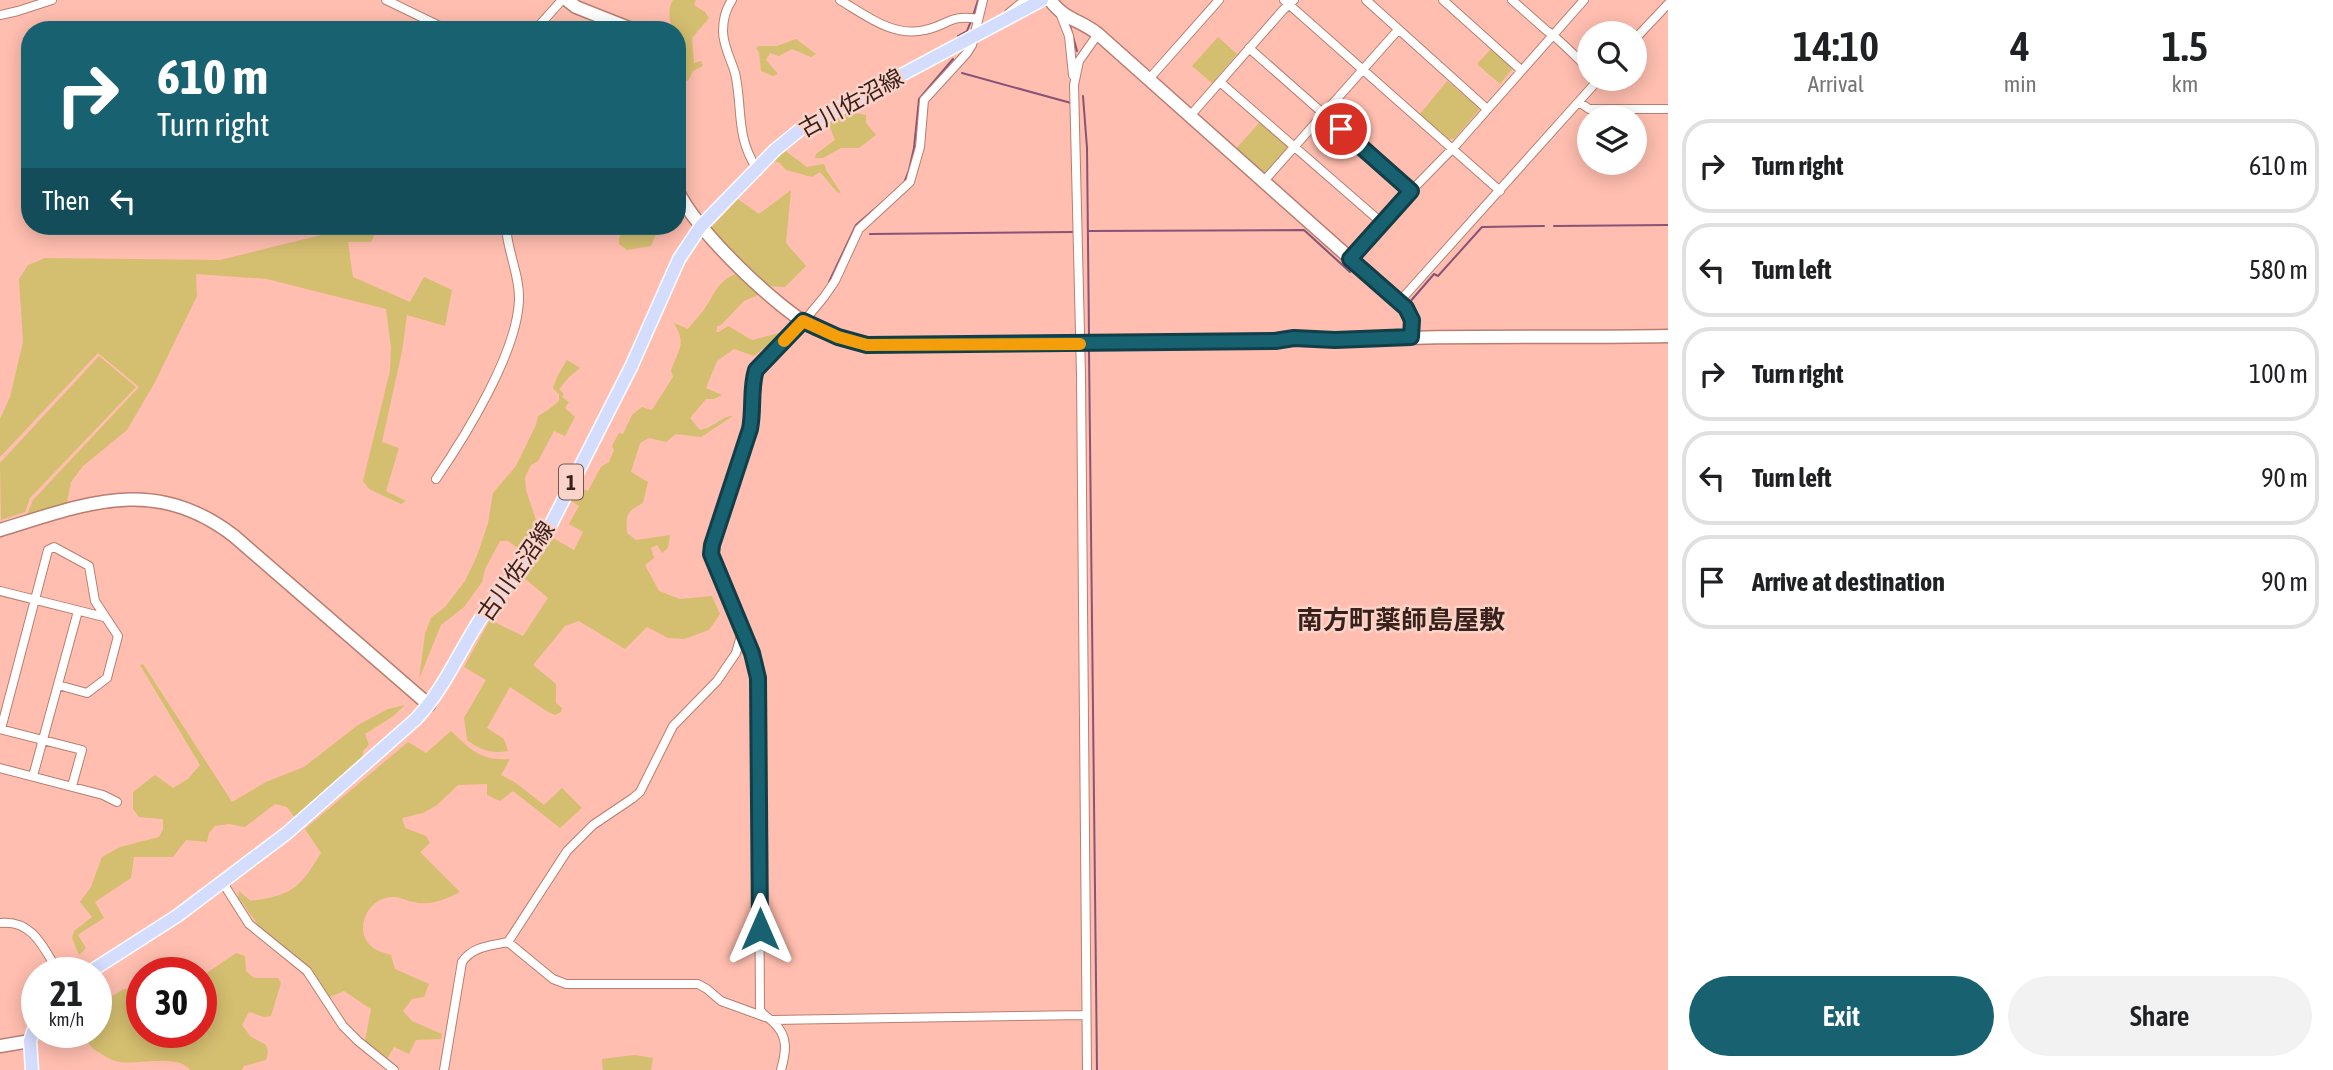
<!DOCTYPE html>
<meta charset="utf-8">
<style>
:root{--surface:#fff;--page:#f2f2f2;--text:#202124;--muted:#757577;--line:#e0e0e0;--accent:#186170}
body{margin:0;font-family:"Asap Condensed","Noto Sans JP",sans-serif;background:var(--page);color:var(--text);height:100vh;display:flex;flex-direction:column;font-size:26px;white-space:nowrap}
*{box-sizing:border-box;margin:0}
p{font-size:23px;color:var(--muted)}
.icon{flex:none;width:38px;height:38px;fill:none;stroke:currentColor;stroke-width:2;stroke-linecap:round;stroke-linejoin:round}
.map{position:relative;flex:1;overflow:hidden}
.sheet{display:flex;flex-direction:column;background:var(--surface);width:665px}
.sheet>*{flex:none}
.top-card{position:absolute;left:21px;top:21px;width:665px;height:214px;border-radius:28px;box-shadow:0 4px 18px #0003;background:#186170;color:#fff;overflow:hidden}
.fabs{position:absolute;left:1577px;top:21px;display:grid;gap:14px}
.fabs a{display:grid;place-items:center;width:70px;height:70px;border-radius:50%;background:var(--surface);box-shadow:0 4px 18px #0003;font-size:35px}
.speed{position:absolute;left:21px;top:957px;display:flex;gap:14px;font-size:35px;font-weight:700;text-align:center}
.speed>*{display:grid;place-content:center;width:91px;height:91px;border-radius:50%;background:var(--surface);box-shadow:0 4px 18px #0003;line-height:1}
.speed small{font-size:18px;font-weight:400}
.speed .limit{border:10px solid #d22;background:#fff;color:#111}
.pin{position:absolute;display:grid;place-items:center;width:60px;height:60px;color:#fff;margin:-30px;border:4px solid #fff;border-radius:50%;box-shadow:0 2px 7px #0007}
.me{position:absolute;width:77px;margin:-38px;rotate:0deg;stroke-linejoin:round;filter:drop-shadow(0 0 5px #0008)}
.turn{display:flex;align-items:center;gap:24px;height:147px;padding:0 21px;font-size:32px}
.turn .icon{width:91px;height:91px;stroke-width:2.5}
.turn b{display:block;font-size:49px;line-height:60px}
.then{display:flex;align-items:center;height:66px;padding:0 21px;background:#0003;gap:14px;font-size:26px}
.eta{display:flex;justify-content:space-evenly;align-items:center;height:119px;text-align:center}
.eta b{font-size:42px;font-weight:600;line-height:49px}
.action{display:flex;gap:14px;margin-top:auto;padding:14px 21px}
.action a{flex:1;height:80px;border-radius:42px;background:var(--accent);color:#fff;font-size:28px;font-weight:600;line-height:80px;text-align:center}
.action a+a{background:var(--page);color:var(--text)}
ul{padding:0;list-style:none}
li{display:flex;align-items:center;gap:21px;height:94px;margin:0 14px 10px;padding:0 7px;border:4px solid var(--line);border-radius:28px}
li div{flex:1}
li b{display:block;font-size:26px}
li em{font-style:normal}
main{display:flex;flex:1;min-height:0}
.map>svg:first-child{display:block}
.green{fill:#d4be70}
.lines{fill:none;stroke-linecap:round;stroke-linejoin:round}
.stream{stroke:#875376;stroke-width:2}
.street-casing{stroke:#b97e6f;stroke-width:10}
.secondary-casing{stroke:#b97e6f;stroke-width:15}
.primary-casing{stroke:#fff;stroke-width:15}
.street{stroke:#fff;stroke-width:8}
.secondary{stroke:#fff;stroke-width:12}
.primary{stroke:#d5ddfe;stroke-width:12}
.route-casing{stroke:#103f49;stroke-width:18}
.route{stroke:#186170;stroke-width:12}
.slow{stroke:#f59e0b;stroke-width:12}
.labels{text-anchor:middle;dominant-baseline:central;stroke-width:5;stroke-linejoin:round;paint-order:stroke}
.shield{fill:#fbd3c9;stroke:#73564f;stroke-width:2}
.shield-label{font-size:21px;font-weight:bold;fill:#39211b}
.street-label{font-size:23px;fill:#39211b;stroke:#fbd3c9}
.quarter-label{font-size:26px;font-weight:bold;fill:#39211b;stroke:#fbd3c9}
</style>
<main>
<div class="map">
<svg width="1668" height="1070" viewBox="0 0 1668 1070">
<rect width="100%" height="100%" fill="#ffbeaf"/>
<!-- green -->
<path class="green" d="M673 0H696L694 5 705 12 709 18 692 38 694 63 701 61 703 66 693 71 688 81 680 78 677 65V30H672C670 20 667 10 673 0Z
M1218 37 1237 54 1212 83 1192 66Z
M796 39 816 54 811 57 792 49 779 56 770 53 766 60 778 74 773 76 761 71 759 52 756 48 758 46H777Z
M1491 49 1513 68 1500 84 1477 64Z
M1447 81 1478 107 1479 110 1454 139H1448L1420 114Z
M843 111 866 115V123L876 135 859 148H841L823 158H815L816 154 835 140 827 120Z
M1260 122 1288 147 1289 152 1268 175 1262 176 1234 151Z
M784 150 807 167 823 164 825 166 826 170 841 193 837 192 820 172 812 177 786 170 780 163 774 161Z
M791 190 786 243 806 266 785 287 764 286 711 228 738 199 759 214Z
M358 226H379L371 242H348L353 277 410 302 424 277 452 290 445 326 407 315 402 351 382 442 399 448 386 491 406 501 401 504 369 489 363 481 390 371 391 347 386 309 267 279 196 274 197 296 155 382 127 430 83 466 71 482 67 503 27 515 33 500 139 387 98 353 0 457V419L10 397 23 342 19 279 28 265 45 258 220 260Z
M626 226H653V230L656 234 651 246 627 250 619 244V238Z
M738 273 758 295 744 301 721 325 717 326 716 332H719L728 326 752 340 779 333 780 335 754 356 734 349 717 361 706 388 722 395 714 399H706L690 418 700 430C714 428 721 416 733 416L701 437 676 434 666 442 649 438 640 443 631 472 648 482 643 503C626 512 626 514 627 533L636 540 670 535 668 548 662 553 657 545 651 548 654 558 645 565 659 591 680 599 712 596 720 614 709 630 684 639 668 638 647 627 625 649 579 621 565 626 533 665 556 684V703L562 708 561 712 555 715 548 712 510 687 487 728 504 739 508 751C492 754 480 750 467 740L464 718 486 680 464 667 490 620 523 636 548 598 523 577 551 537 574 550 583 532 569 524 579 506 571 501 578 487 588 491 601 467 609 462 614 450 612 446 619 433 623 434 632 415 642 407 652 410 673 377 671 370C680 348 686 343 674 323L688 329C693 323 698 317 703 311 715 295 716 281 738 273Z
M99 356 136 387 30 498 25 512 1 520 0 463Z
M567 360 580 368 569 377 559 389 564 394 562 397 569 402 565 408 575 417 565 436 554 431 538 461 531 465 525 477 526 490 537 523 543 527 525 553 508 541H500L485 569 482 582 464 607 441 625 419 679 425 634 431 618 445 607 465 581 477 556 488 523 493 493 516 466 536 425 538 416 548 410 559 401V394L553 388 558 375Z
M143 664 232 802 266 782 304 767 358 725 388 709 405 705 392 717 365 734 369 745 363 751 362 760 295 818 287 807 275 804 245 827 229 824 215 826 209 833 207 842 186 840 173 857H134L131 878 95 902 104 918C95 924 87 928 78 935L86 948 79 955 72 938 74 931 92 917 80 902 91 887 102 857 120 847 159 837 163 830V819L139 817 133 809V792L155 775 173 788 188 779 200 765 140 665Z
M451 731C471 750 481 761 510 759L501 775 516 783 544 805 562 788 582 808 560 828 513 791 500 801 487 795V784L458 785 437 805 423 813 402 818 405 828 426 836 430 843 420 852 460 892C444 900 431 906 413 902 406 901 398 896 391 897 368 898 353 930 371 946 376 951 385 953 391 955L395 969 429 984 424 997 412 999 403 1011 412 1021 442 1034 441 1039 416 1040 409 1054 394 1047 387 1059 365 1041 371 1009 344 991 330 997 310 968 264 933 238 897 239 891 251 901C293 895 300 888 321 853L305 829 408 742 426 753Z
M236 953 245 956 246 971 254 978H278L281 983 271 1016 264 1017 249 1012 242 1025 250 1036 266 1045 268 1052 266 1060 244 1066 242 1070H190C176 1052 137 1067 115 1061 110 1060 105 1056 100 1053 92 1049 86 1042 84 1033L96 1032V1014L109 998 122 990 134 987 142 995V1032H201V977Z
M635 1055 653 1058 651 1070H603L602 1059Z"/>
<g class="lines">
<!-- stream -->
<path class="stream" d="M973 16 978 0
M1070 26 1077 51
M958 36 967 31 971 21
M962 73 1071 103
M1083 96 1087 148 1089 336
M904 183 909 170 914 148 919 99 953 59
M1554 226 1668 225
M1088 231 1304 230 1350 272
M870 234 1074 232
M829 282 856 225 884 201
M1409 303 1434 274 1438 276 1482 227 1544 226
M1089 350 1097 1070"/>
<defs>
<path id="street" d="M386 0 448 30
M732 0C725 10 723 19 723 31 723 46 731 59 735 73 743 107 735 136 757 169
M840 0C865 15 894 38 925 30 949 25 949 14 978 19
M1284 0 1500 191
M1366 0 1487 109
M1443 0 1521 70
M1512 0 1547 31C1555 35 1580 61 1589 69
M1009 13 1025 0
M1060 13 1069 36 1073 75
M0 15 18 11 52 0
M535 30 562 0
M1634 40 1668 4
M1249 48 1411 191
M1149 79 1219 0
M1220 82 1382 223
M1579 102 1589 109H1668
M1190 116 1283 10 1294 0
M1264 181 1398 30
M1351 259 1411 191 1456 145 1584 0
M1399 302 1599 79
M436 479C466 435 517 353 519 300 520 275 507 251 506 226
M0 591 104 617
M0 729 82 750 72 786
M1 729 48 550 54 547 89 566 95 601 118 636 107 678 87 693 58 685
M0 768 103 795 117 802
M33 776 78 611
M223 883 249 924 307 971 343 1026 358 1041 394 1070
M0 923C33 919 44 949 59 973
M508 942 553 979 566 984H698L707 989 721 1001 765 1017
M772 1020 1086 1015
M444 1070 462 962C473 946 490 946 508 942L567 851 593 825 633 798 640 792 673 726 717 681 736 653 742 632
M781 1070C786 1052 789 1036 773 1022 768 1017 764 1016 760 1010L758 678 752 653 711 554 712 545 750 429 756 370 795 332 824 297 835 281 859 229 910 182 920 147 924 100 967 53 972 45 983 0
M1087 1070 1081 375 1074 85 1079 61 1098 34"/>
<path id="secondary" d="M567 0 576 7 634 30
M1050 0C1066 21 1079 19 1098 34L1399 302C1411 313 1411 322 1411 337
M677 189C693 228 778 310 816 329 832 336 850 340 867 345L1274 341C1306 336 1338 340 1370 339 1469 335 1569 338 1668 336
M0 530C86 504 154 474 234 536L429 705
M0 1046 30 1041"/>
<path id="primary" d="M88 973 177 916 287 833 416 719C444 689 459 652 481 618 501 589 526 565 545 536L631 367 679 259 701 226 775 150 802 128 1042 0
M32 1070 30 1041 37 1020"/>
</defs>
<!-- street casing -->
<use href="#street" class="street-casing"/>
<!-- secondary casing -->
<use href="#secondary" class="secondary-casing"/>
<!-- primary casing -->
<use href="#primary" class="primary-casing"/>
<!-- street -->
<use href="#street" class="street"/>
<!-- secondary -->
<use href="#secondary" class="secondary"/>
<!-- primary -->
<use href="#primary" class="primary"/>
</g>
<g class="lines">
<defs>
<path id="route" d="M760 929 758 678 752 653 711 554 712 545 750 429C754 409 750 389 756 370L803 321 838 337 867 345 1275 341 1294 338 1335 340 1411 337 1412 320 1406 308 1350 259 1411 191 1341 129"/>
</defs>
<!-- route casing -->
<use href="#route" class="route-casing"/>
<!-- route -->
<use href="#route" class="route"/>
<!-- slow -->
<path class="slow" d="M784 341 803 321 838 337 867 345 1080 344"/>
</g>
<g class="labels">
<!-- shield labels -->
<rect class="shield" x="559" y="464.5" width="24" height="35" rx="5"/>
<g class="shield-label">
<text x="571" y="482">1</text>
</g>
<!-- street labels -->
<g class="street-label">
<text transform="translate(851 103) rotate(-29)">古川佐沼線</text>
<text transform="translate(516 571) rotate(-55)">古川佐沼線</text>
</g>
<!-- quarter labels -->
<g class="quarter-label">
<text x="1401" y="620">南方町薬師島屋敷</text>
</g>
</g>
</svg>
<div class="fabs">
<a><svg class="icon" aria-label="search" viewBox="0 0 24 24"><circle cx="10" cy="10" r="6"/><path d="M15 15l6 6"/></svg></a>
<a><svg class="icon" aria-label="layers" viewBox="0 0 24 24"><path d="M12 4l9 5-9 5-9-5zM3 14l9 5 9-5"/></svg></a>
</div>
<div class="speed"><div>21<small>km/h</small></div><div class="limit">30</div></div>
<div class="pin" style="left:1341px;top:129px;background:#d93025"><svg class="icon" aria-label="arrive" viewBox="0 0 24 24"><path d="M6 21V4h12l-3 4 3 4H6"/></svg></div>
<svg class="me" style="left:760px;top:929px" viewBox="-20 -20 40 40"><path d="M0-17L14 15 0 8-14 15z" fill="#186170" stroke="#fff" stroke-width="4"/></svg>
<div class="top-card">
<div class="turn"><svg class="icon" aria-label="right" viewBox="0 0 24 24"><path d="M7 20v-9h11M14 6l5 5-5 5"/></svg><div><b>610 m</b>Turn right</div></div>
<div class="then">Then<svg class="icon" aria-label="left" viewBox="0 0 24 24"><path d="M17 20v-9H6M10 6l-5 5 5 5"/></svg></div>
</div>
</div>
<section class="sheet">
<div class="eta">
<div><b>14:10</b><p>Arrival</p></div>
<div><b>4</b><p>min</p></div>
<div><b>1.5</b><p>km</p></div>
</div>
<ul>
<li><svg class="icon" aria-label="right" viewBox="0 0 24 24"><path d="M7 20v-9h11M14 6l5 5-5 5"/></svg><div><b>Turn right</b></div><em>610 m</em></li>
<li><svg class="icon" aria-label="left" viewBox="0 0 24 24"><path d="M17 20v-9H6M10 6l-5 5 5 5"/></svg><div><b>Turn left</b></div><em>580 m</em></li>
<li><svg class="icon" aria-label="right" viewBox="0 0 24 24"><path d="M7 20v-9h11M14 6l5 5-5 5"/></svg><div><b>Turn right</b></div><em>100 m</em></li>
<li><svg class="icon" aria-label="left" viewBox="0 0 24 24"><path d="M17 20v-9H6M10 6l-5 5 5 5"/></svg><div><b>Turn left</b></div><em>90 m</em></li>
<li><svg class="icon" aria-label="arrive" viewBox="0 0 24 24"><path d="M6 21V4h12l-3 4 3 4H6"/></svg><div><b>Arrive at destination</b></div><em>90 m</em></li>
</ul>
<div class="action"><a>Exit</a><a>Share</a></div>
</section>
</main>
